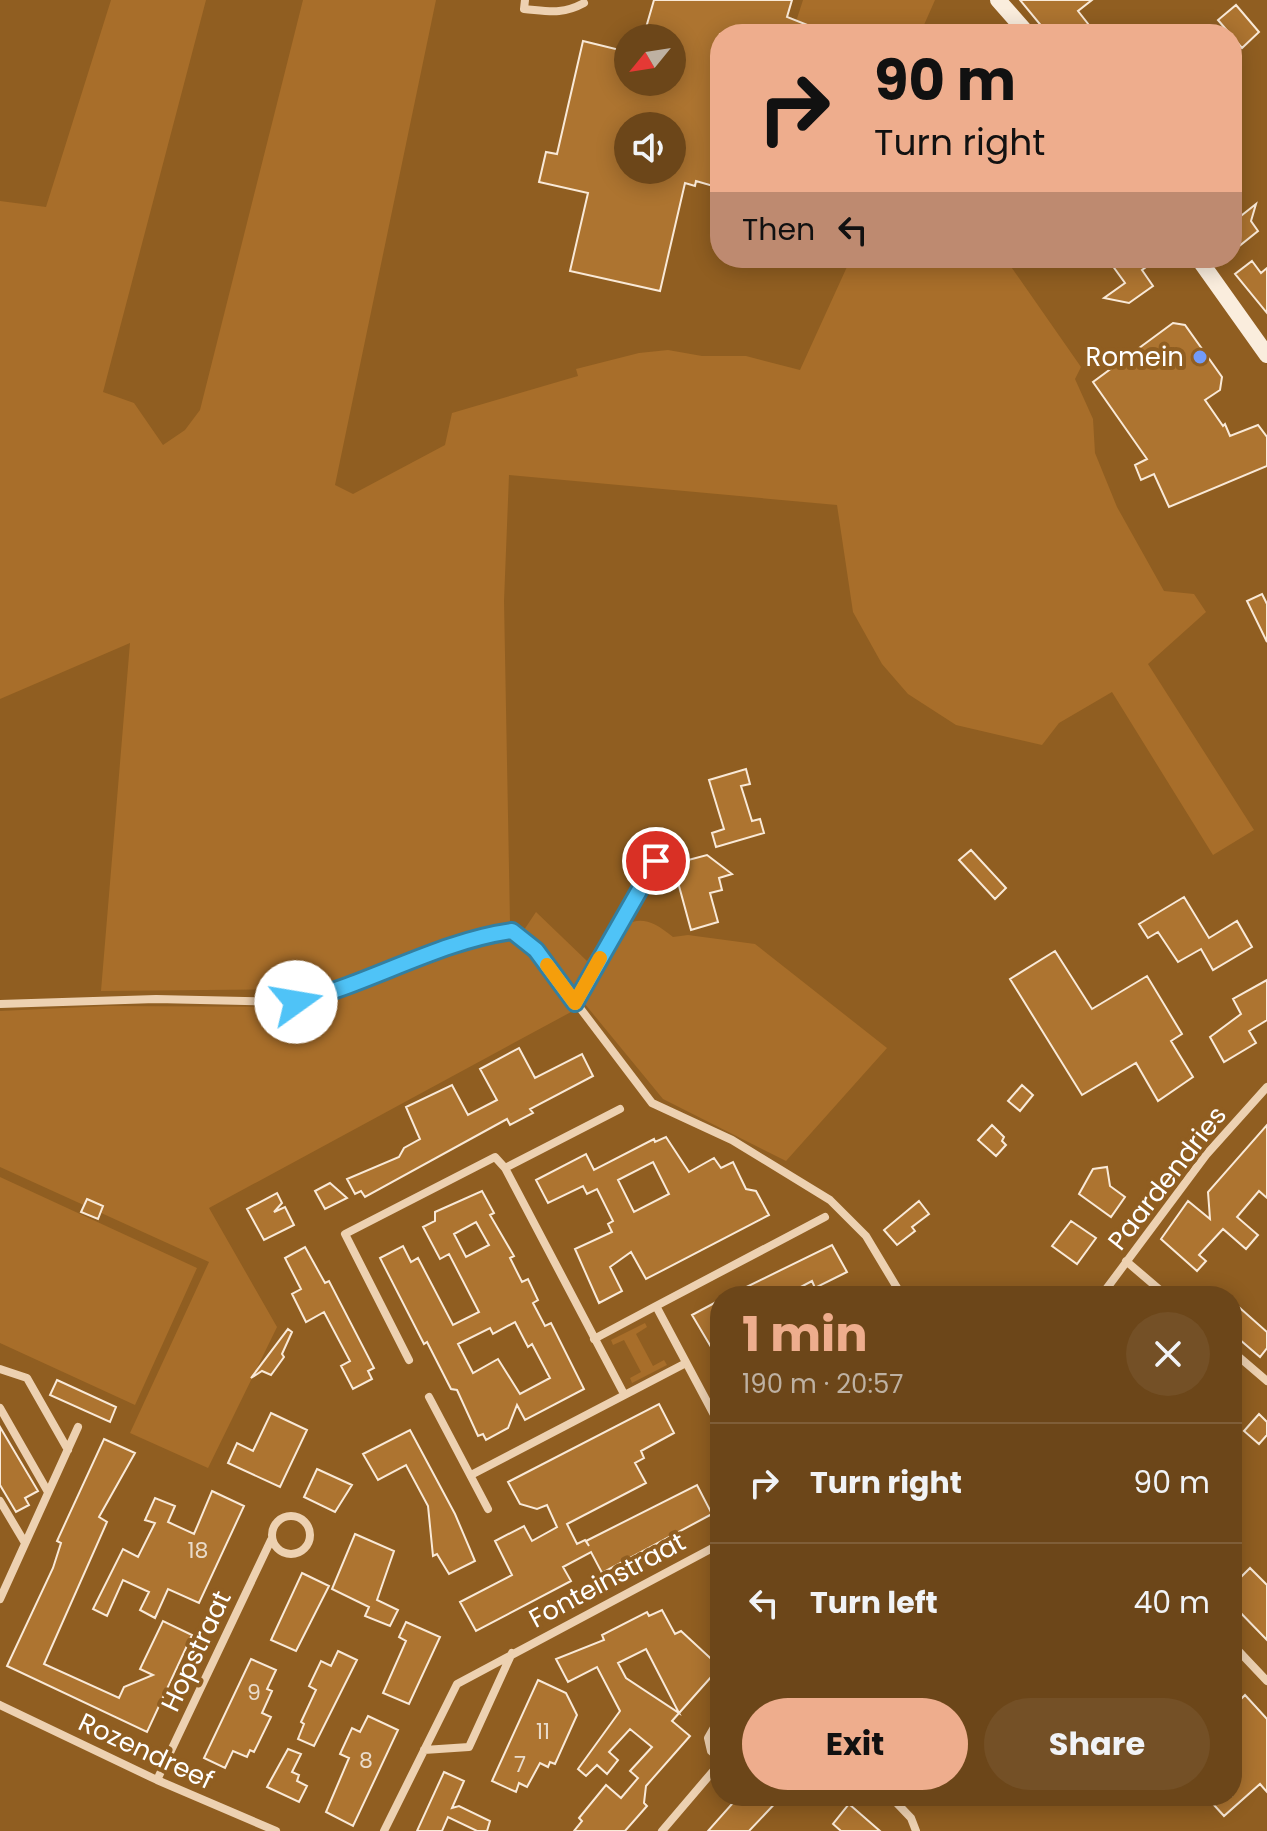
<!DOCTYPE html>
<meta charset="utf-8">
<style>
:root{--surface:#6c4619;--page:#745026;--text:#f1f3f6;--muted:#beb1a2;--line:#7f5e38;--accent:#eead8d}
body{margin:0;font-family:Poppins,sans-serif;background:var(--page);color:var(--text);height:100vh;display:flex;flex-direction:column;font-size:30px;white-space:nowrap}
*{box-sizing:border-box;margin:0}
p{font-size:26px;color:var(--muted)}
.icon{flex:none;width:44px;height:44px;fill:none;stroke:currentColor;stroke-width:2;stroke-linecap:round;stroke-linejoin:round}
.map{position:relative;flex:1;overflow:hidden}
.sheet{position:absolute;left:710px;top:1286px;width:532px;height:520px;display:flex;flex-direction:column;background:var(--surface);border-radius:32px;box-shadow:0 4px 20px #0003}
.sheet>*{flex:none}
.guide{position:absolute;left:710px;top:24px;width:532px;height:244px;border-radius:32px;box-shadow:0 4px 20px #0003;background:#eead8d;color:#111;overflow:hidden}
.needle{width:52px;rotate:240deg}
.fabs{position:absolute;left:614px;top:24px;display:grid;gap:16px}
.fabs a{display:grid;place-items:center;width:72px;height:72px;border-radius:50%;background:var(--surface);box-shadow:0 4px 20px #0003;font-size:40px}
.pin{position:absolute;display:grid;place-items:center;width:68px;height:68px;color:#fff;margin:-34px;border:4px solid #fff;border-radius:50%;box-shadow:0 2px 8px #0007}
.me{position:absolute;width:88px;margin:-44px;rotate:77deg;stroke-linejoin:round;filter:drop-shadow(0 0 6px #0008)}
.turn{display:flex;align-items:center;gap:28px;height:168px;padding:0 32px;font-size:36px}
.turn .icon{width:104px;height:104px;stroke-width:2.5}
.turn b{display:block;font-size:56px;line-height:68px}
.then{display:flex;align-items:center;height:76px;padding:0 32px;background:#0003;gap:16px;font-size:30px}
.round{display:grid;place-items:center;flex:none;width:84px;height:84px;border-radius:42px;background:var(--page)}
.overview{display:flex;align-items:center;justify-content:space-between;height:136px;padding:0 32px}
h1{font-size:48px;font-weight:700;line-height:60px;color:var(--accent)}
.primary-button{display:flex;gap:16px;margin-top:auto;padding:16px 32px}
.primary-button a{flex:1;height:92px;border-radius:48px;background:var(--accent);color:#111;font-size:32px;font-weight:700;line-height:92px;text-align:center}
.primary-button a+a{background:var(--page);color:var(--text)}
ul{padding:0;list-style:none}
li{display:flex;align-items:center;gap:24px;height:120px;padding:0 32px;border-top:2px solid var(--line)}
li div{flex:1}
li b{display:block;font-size:30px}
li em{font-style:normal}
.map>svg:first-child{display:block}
.green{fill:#a86e2a}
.building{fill:#ad7430;stroke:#f9e9d7;stroke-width:2;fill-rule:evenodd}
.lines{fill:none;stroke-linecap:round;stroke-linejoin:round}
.minor{stroke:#edd1b1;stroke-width:8}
.secondary{stroke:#faeddd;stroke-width:16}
.route-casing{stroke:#337fa1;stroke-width:20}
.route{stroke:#4fc3f7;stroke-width:14}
.slow{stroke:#f59e0b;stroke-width:14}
.poi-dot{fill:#729bf9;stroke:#905e21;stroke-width:3}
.labels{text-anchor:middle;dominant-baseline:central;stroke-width:8;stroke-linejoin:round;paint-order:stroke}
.number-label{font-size:22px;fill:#eadccb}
.poi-label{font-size:26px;fill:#fff;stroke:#905e21;text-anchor:end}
.street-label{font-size:26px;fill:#fff;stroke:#905e21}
</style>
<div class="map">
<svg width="1267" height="1831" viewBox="0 0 1267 1831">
<rect width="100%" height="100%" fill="#905e21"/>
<!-- green -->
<path class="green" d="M111 0H206L103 392 134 403 163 445 185 430 200 410 303 0H436L335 485 353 494 445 445 452 413 578 376 576 369 639 353 668 350 702 356H746L800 370 851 258H1005L1081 367 1075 379 1093 419 1095 453 1117 507 1164 591 1194 594 1206 612 1148 664 1254 830 1213 855 1112 692 1059 723 1042 745 956 725 908 694 882 664 853 612 837 505 509 475 504 601 510 923 494 925 320 989 101 991 130 643 0 699V201L46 207Z
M803 0H935L920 34H792Z
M536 912 587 961 602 937H609C634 915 647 916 673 937L688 935 755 944 887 1048 786 1161 663 1099 524 930Z
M498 937C534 941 553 985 571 1012L209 1208 277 1327 208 1468 130 1433 209 1262 0 1167V1011L107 1006 300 1007Z
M0 1177 197 1268 135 1405 0 1343Z
M645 1323 647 1327 636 1334 653 1366 664 1360 667 1365 632 1383 630 1378 641 1372 624 1340 613 1345 611 1340Z"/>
<!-- building -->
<path class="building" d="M654 0H792L787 17 825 32 720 34V188L696 181 695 186 685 183 660 291 570 271 588 193 539 182 546 152 557 154 583 41 628 52V82H672V38H643ZM628 126H672V170H628Z
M1020 0H1092L1078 11 1096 34H1048Z
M1236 5 1259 32 1242 48 1218 20Z
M1256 204 1251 221 1258 231 1238 247 1232 239V223Z
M1107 258H1159L1142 270 1153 286 1129 303 1104 298 1125 283Z
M1252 261 1261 273 1267 268V313L1235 274Z
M1173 323 1185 325 1222 377 1220 390 1205 400 1223 426 1225 424 1230 436 1258 425 1267 437V466L1169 507 1154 474 1141 480 1135 465 1147 459 1093 382Z
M1262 594 1267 604V642L1247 601Z
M746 769 750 784 741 786 752 821 760 819 764 833 716 847 712 833 724 829 709 780Z
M971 850 1006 888 995 899 959 860Z
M707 855 732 874 719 878 722 890 710 893 718 922 691 930 673 864Z
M1184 897 1209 938 1237 921 1252 947 1213 970 1201 949 1178 962 1158 932 1148 938 1139 924Z
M1055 951 1092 1009 1147 976 1182 1034 1171 1041 1193 1077 1158 1101 1136 1063 1082 1095 1010 979Z
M1267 980V1020L1249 1031 1256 1043 1224 1062 1210 1037 1241 1014 1233 999Z
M519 1048 535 1078 582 1054 593 1076 530 1109 533 1113 510 1125 507 1119 365 1197 361 1191 355 1194 347 1179 399 1157 404 1148 420 1139 406 1107 452 1085 468 1115 497 1100 480 1069Z
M1022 1085 1033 1095 1020 1111 1008 1101Z
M992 1125 1004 1137 1002 1141 1006 1145 996 1156 978 1140Z
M1267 1125V1198L1259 1191 1237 1217 1258 1235 1246 1249 1223 1229 1199 1255 1206 1261 1197 1271 1161 1239 1188 1201 1210 1219 1208 1192Z
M666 1137 689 1172 714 1158 721 1168 733 1162 746 1189 756 1191 769 1215 646 1279 631 1252 610 1267 622 1291 599 1303 575 1249 612 1232 608 1224 613 1221 597 1189 587 1194 583 1186 548 1203 536 1180 586 1154 594 1170 654 1139 655 1142ZM653 1162 669 1194 634 1212 618 1180Z
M1107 1167 1110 1186 1125 1197 1111 1217 1079 1194 1093 1169Z
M330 1183 347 1198 325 1209 315 1191Z
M482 1191 494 1213 490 1215 514 1256 510 1258 522 1282 528 1279 538 1300 533 1303 545 1326 551 1323 584 1389 525 1420 517 1405 508 1428 486 1440 483 1434 478 1436 457 1390 451 1389 427 1342 424 1344 380 1258 403 1246 411 1262 418 1258 453 1325 479 1312 449 1254 440 1259 423 1227 435 1221V1212ZM476 1222 489 1245 466 1257 454 1234ZM515 1322 528 1347 532 1344 550 1378 520 1394 498 1359 473 1373 458 1344 490 1328 493 1334Z
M277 1193 282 1203 274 1212 285 1207 294 1225 264 1240 247 1209Z
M87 1199 103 1206 98 1219 81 1212Z
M919 1201 929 1214 912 1227 915 1231 897 1245 884 1230Z
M1071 1221 1096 1238 1077 1264 1052 1246Z
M832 1245 847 1272 815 1288 812 1281 784 1296H728Z
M305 1247 325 1283 329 1281 374 1368 368 1371 372 1379 353 1389 341 1366 350 1361 324 1312 306 1322 292 1294 301 1289 285 1258Z
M720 1300V1362L692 1315Z
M1232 1301 1267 1332V1348L1260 1357 1232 1333Z
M288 1329 292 1332 282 1354 284 1357 271 1375 262 1371 251 1378Z
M57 1380 116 1407 110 1422 50 1395Z
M659 1404 674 1433 641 1451 644 1458 635 1463 646 1483 567 1524 577 1544 585 1540 589 1546 586 1541 697 1485 712 1514 602 1573 591 1552 563 1567 571 1581 476 1631 460 1602 512 1575 495 1541 524 1526 532 1541 557 1527 547 1505 537 1509 520 1504 508 1482Z
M271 1413 307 1430 280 1487 228 1463 237 1443 253 1451Z
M1259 1414 1267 1422V1435L1259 1444 1244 1431Z
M0 1427 38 1491 25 1498 29 1505 16 1512 0 1485Z
M410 1430 455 1514 475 1561 449 1574 437 1554 433 1556 428 1506 406 1465 378 1480 363 1454Z
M104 1439 135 1453 99 1517 107 1522 44 1664 119 1698 124 1687 153 1675 140 1669 163 1621 192 1635 147 1732 7 1666 53 1568 61 1543 57 1541Z
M317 1469 352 1485 335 1512 304 1497Z
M212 1491 244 1506 199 1603 168 1589 155 1618 140 1610 149 1592 123 1580 107 1616 93 1609 123 1549 138 1557 155 1523 145 1520 155 1498 175 1506 168 1522 194 1534Z
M355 1534 394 1551 377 1600 398 1610 390 1626 365 1616 369 1607 332 1589Z
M1232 1567 1241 1577 1250 1568 1267 1585V1640L1232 1604Z
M302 1573 329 1586 296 1651 271 1640Z
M662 1610 675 1634 681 1631 720 1667 672 1721 690 1736 646 1786 644 1803 647 1806 625 1831H574L582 1821 579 1818 606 1785 621 1798 638 1778 630 1771 652 1747 630 1729 609 1752 618 1760 607 1774 597 1765 586 1776 578 1769 620 1711 597 1667 568 1682 556 1659 604 1640 602 1635 647 1612 649 1616ZM646 1649 679 1713 626 1678 618 1663Z
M406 1622 440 1637 409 1704 383 1693 406 1641 399 1637Z
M338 1651 357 1660 314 1746 298 1739 304 1724 301 1722 316 1690 309 1686 321 1661 331 1666Z
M251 1659 276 1670 267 1689 272 1691 262 1713 271 1717 254 1752 250 1750 247 1757 233 1751 225 1768 204 1758Z
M538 1680 566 1693 577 1715 555 1764 550 1762 548 1767 540 1763 527 1787 519 1783 516 1792 492 1781Z
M1245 1695 1267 1719V1792L1260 1784 1224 1816 1214 1805 1224 1796H1232V1708Z
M368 1716 398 1730 353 1826 326 1812 349 1758 340 1754 352 1728 360 1732Z
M288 1749 301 1754 292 1772 299 1775 297 1781 307 1786 299 1802 267 1787Z
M444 1772 464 1781 452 1808 459 1806 490 1821 487 1831H477L448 1817 442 1831H417Z
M739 1796H782L749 1831H708Z
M849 1804 880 1831H841L833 1824Z"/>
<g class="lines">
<!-- minor -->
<path class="minor" d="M525 0 524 9C548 11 562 15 584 3
M575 1003 656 861
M0 1004 156 999 296 1002 339 991 480 937 512 931 536 950 652 1103 732 1140 830 1200 866 1236 902 1296
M505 1168 624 1394
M1126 1261 1167 1296
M1101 1296 1206 1155 1267 1087
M594 1339 656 1306
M1232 1351 1267 1381
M409 1360 345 1234 495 1157 505 1168 620 1109
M0 1369 27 1378 68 1450
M429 1397 488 1509
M0 1408 48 1492
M720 1426 656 1306 825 1217
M471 1475 686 1363
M0 1501 25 1543
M272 1535a19 19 0 1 1 38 0a19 19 0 1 1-38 0Z
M0 1599 78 1427
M1232 1644 1267 1681
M0 1705 157 1780 276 1831
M720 1717 708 1738 711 1751 720 1759
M424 1750 469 1747 512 1653
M157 1780 271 1540
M890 1796 911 1818 916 1831
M384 1831 457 1684 720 1544
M662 1831 720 1763"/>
<!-- secondary -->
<path class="secondary" d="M998 0 1028 34
M1198 258 1267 355"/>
</g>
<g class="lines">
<defs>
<path id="route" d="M296 1002C369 984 439 941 512 931L536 950 575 1003 656 861"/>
</defs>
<!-- route casing -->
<use href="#route" class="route-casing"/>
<!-- route -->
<use href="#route" class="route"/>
<!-- slow -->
<path class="slow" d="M547 965 575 1003 600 958"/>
</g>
<!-- markers -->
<circle class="poi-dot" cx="1200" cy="357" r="8"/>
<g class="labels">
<!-- number labels -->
<g class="number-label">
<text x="198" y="1550">18</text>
<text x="254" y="1692">9</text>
<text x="543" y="1731">11</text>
<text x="366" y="1760">8</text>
<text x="520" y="1764">7</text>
</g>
<!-- poi labels -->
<g class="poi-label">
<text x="1184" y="357">Romein</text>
</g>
<!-- street labels -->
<g class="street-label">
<text transform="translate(1167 1178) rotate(-52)">Paardendries</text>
<text transform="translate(607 1580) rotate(-28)">Fonteinstraat</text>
<text transform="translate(196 1651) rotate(-65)">Hopstraat</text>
<text transform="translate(146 1751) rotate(25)">Rozendreef</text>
</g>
</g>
</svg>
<div class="fabs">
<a><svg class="needle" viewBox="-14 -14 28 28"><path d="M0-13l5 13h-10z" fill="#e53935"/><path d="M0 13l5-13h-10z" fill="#beb1a2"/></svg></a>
<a><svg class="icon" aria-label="sound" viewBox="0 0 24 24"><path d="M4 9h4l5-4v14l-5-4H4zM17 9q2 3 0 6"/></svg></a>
</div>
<div class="pin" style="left:656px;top:861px;background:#d93025"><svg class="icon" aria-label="arrive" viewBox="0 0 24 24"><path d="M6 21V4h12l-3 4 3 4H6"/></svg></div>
<svg class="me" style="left:296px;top:1002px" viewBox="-20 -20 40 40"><circle r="19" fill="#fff"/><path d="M0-13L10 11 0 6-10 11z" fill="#4fc3f7"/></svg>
<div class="guide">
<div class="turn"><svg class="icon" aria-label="right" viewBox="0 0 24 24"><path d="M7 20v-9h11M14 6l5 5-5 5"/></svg><div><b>90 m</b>Turn right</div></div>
<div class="then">Then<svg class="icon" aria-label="left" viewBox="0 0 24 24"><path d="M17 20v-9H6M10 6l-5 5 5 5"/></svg></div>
</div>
<section class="sheet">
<div class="overview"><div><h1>1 min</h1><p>190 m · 20:57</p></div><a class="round"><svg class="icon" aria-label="close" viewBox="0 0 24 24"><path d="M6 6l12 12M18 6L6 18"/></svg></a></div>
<ul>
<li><svg class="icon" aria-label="right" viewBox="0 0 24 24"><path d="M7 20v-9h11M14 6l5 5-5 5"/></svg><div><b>Turn right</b></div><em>90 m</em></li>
<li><svg class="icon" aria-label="left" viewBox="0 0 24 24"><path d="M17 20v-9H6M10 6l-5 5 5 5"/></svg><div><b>Turn left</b></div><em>40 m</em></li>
</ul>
<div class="primary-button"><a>Exit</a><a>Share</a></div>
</section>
</div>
